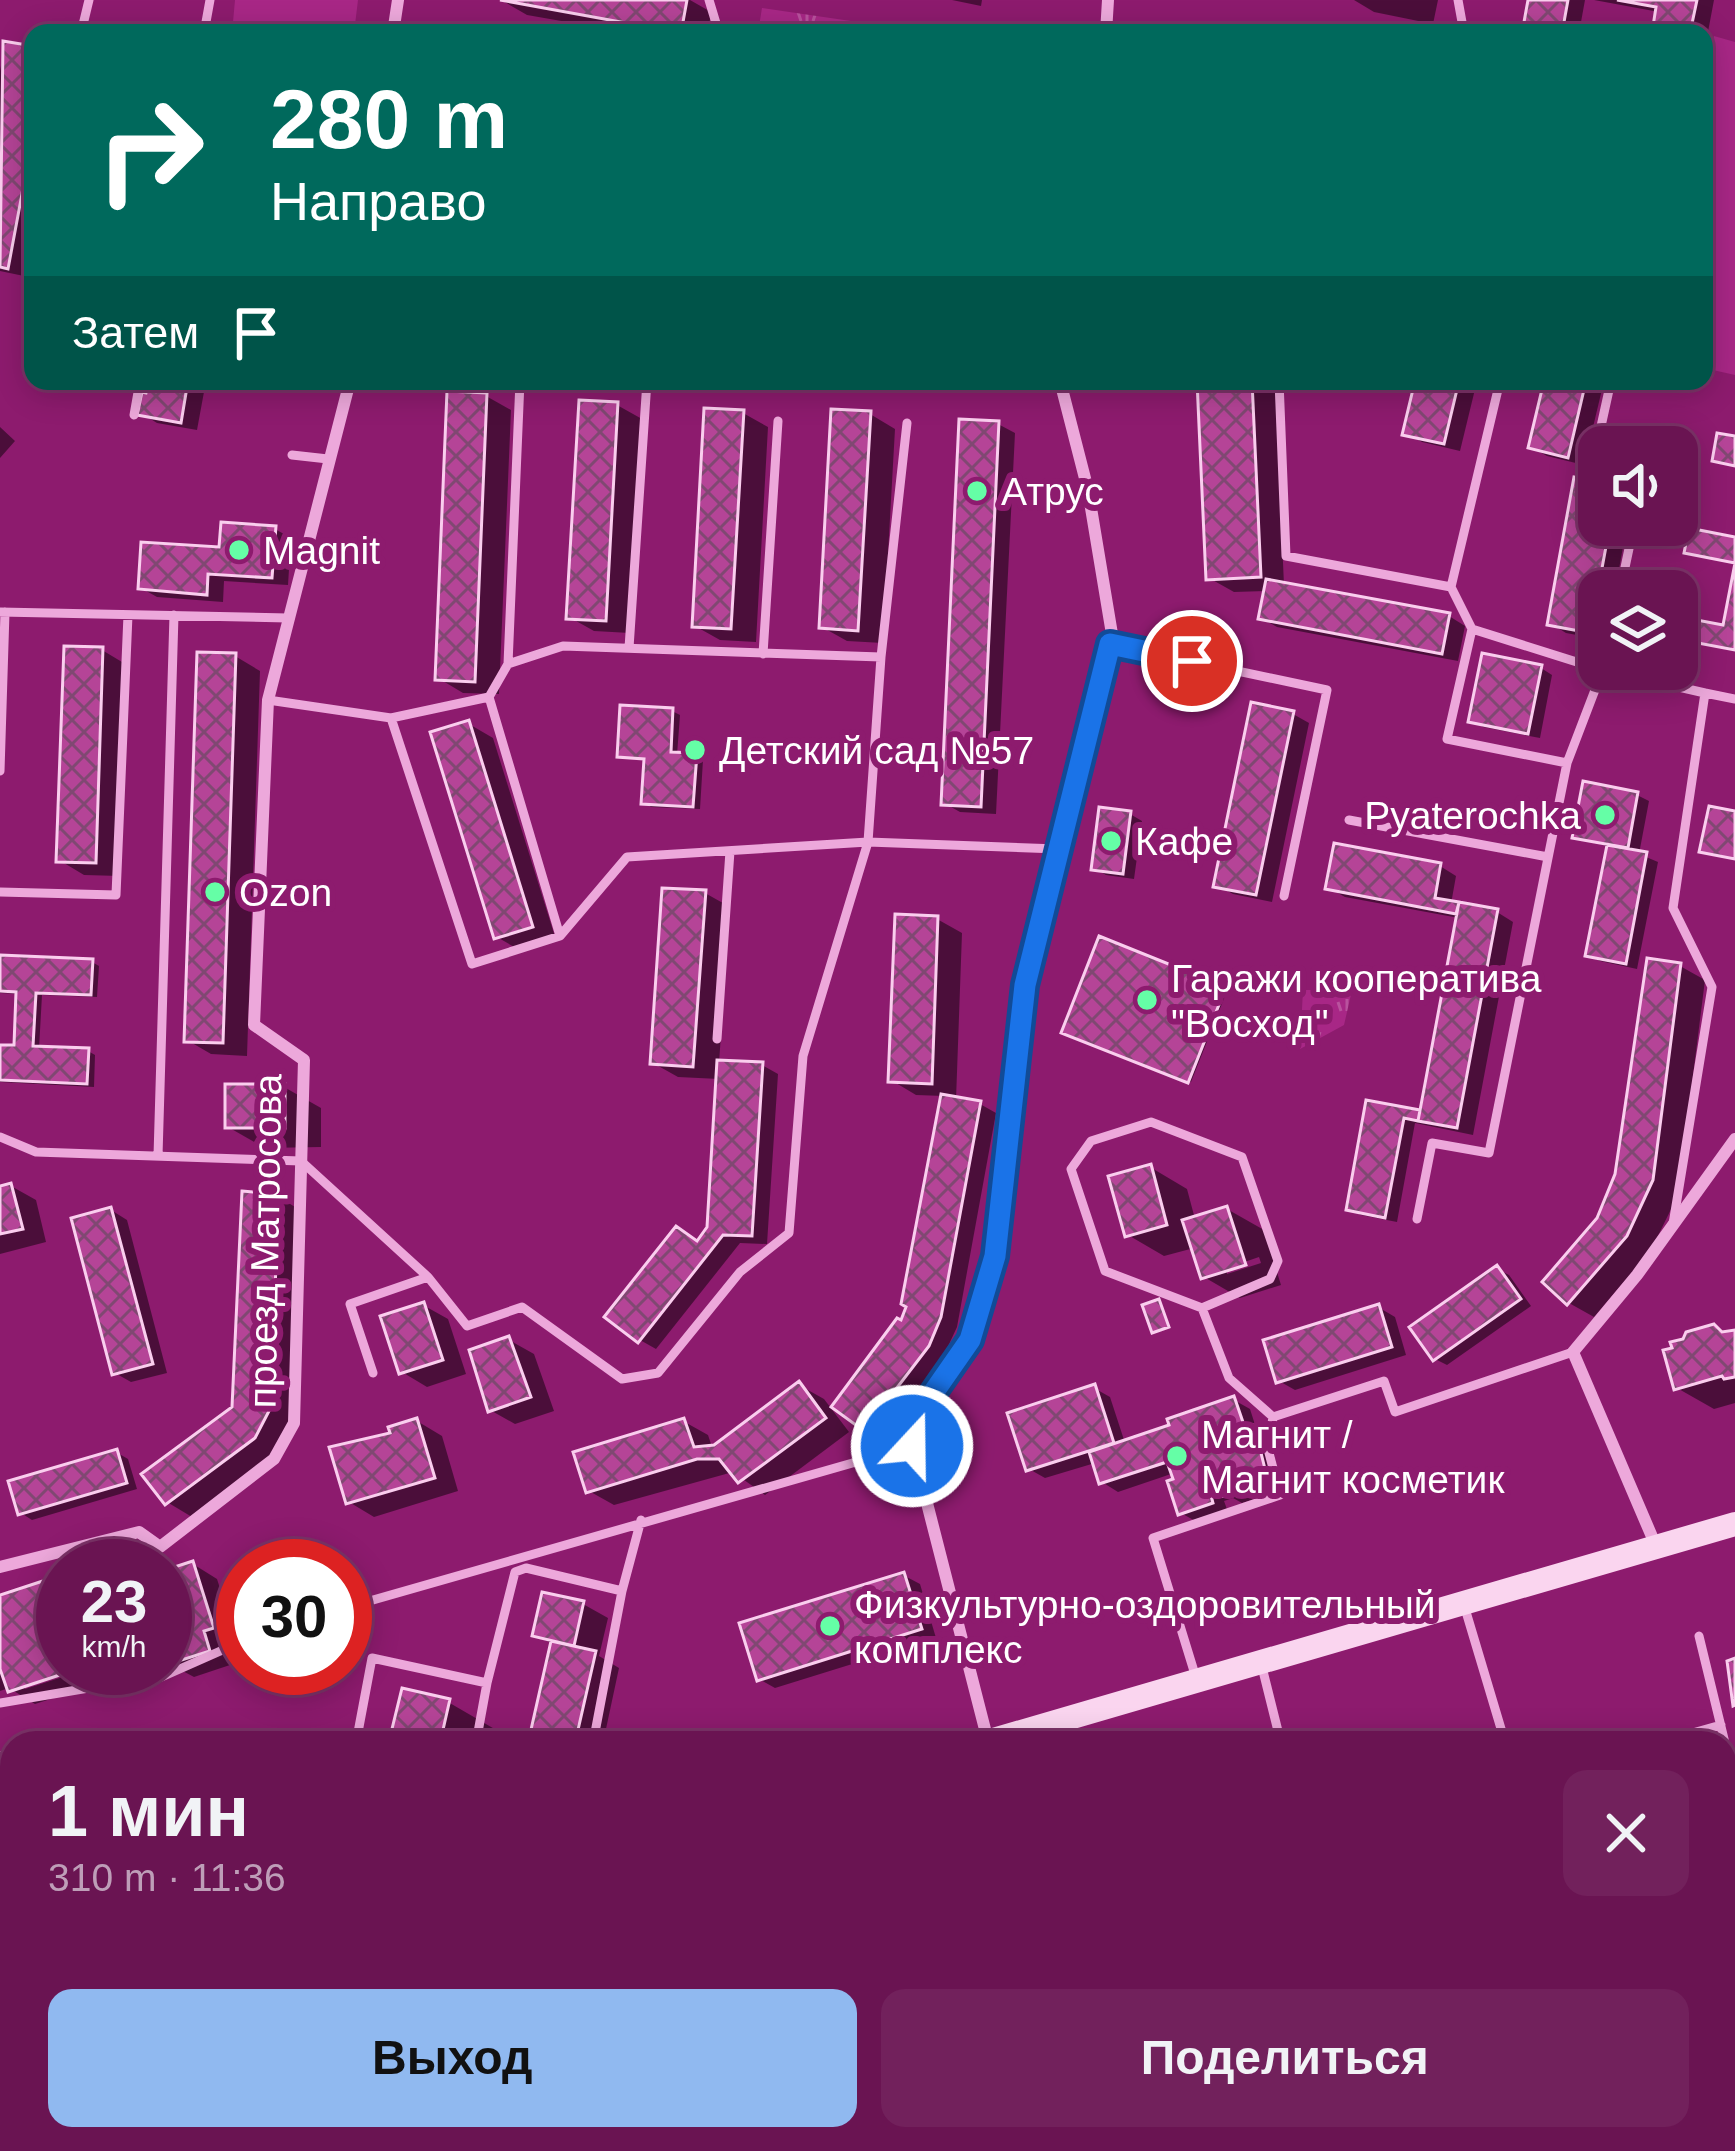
<!DOCTYPE html>
<html lang="ru">
<meta charset="utf-8">
<style>
:root{--surface:#6a1452;--page:#72215c;--text:#f1f3f6;--muted:#be9eb8;--line:#7d3369;--accent:#90b9f0}
body{margin:0;font-family:Helvetica,sans-serif;background:var(--page);color:var(--text);height:100vh;display:flex;flex-direction:column;font-size:45px;white-space:nowrap}
*{box-sizing:border-box;margin:0}
p{font-size:39px;color:var(--muted)}
.icon{flex:none;width:66px;height:66px;fill:none;stroke:currentColor;stroke-width:2;stroke-linecap:round;stroke-linejoin:round}
.map{position:relative;flex:1;overflow:hidden}
.drawer{position:absolute;left:0px;top:1731px;width:1737px;height:420px;display:flex;flex-direction:column;background:var(--surface);border-radius:36px 36px 0 0;box-shadow:0 6px 30px #0003,0 0 0 3px var(--line)}
.drawer>*{flex:none}
.banner{position:absolute;left:24px;top:24px;width:1689px;height:366px;border-radius:24px;box-shadow:0 6px 30px #0003,0 0 0 3px var(--line);background:#00695c;color:#fff;overflow:hidden}
.controls{position:absolute;left:1578px;top:426px;display:grid;gap:24px}
.controls a{display:grid;place-items:center;width:120px;height:120px;border-radius:24px;background:var(--surface);box-shadow:0 6px 30px #0003,0 0 0 3px var(--line);font-size:60px}
.speed{position:absolute;left:36px;top:1539px;display:flex;gap:24px;font-size:60px;font-weight:700;text-align:center}
.speed>*{display:grid;place-content:center;width:156px;height:156px;border-radius:50%;background:var(--surface);box-shadow:0 6px 30px #0003,0 0 0 3px var(--line);line-height:1}
.speed small{font-size:30px;font-weight:400}
.speed .limit{border:18px solid #d22;background:#fff;color:#111}
.pin{position:absolute;display:grid;place-items:center;width:102px;height:102px;color:#fff;margin:-51px;border:6px solid #fff;border-radius:50%;box-shadow:0 3px 12px #0007}
.me{position:absolute;width:132px;margin:-66px;rotate:21deg;stroke-linejoin:round;filter:drop-shadow(0 0 9px #0008)}
.turn{display:flex;align-items:center;gap:42px;height:252px;padding:0 48px;font-size:54px}
.turn .icon{width:156px;height:156px;stroke-width:2.5}
.turn b{display:block;font-size:84px;line-height:102px}
.then{display:flex;align-items:center;height:114px;padding:0 48px;background:#0003;gap:24px;font-size:45px}
.round{display:grid;place-items:center;flex:none;width:126px;height:126px;border-radius:24px;background:var(--page)}
.head{display:flex;align-items:center;justify-content:space-between;height:204px;padding:0 48px}
h1{font-size:72px;font-weight:800;line-height:90px}
.button{display:flex;gap:24px;margin-top:auto;padding:24px 48px}
.button a{flex:1;height:138px;border-radius:24px;background:var(--accent);color:#111;font-size:48px;font-weight:800;line-height:138px;text-align:center}
.button a+a{background:var(--page);color:var(--text)}
.map>svg:first-child{display:block}
.grass{fill:url(#grass-tufts)}
.forest{fill:url(#forest-crowns)}
.pitch{fill:#a82786}
.shadow{fill:#0007;fill-rule:evenodd}
.building{fill:url(#building-cross-hatch);stroke:#faceee;stroke-width:3}
.lines{fill:none;stroke-linecap:round;stroke-linejoin:round}
.lane{stroke:#eda8db;stroke-width:9}
.street{stroke:#eda8db;stroke-width:12}
.secondary{stroke:#fad5ef;stroke-width:24}
.route-casing{stroke:#114b97;stroke-width:30}
.route{stroke:#1a73e8;stroke-width:21}
.poi-dot{fill:#65fea6;stroke:#8d1b6e;stroke-width:4.5}
.labels{text-anchor:middle;dominant-baseline:central;stroke-width:12;stroke-linejoin:round;paint-order:stroke}
.poi-label{font-size:39px;fill:#fff;stroke:#8d1b6e;text-anchor:start}
.street-label{font-size:39px;fill:#fff;stroke:#8d1b6e}
</style>
<div class="map">
<svg width="1735" height="2151" viewBox="0 0 1735 2151">
<defs>
<pattern id="grass-tufts" width="24" height="20" patternUnits="userSpaceOnUse" patternTransform="scale(3)"><rect width="24" height="20" fill="#a82786"/><path d="M3 7l-1-3M5 7V3M7 7l1-3M15 17l-1-3M17 17v-4M19 17l1-3" fill="none" stroke="#b9529e"/></pattern>
<pattern id="forest-crowns" width="20" height="18" patternUnits="userSpaceOnUse" patternTransform="scale(3)"><rect width="20" height="18" fill="#a82786"/><path d="M2 6a3 3 0 1 1 6 0M12 15a3 3 0 1 1 6 0" fill="none" stroke="#b9529e"/></pattern>
<pattern id="building-cross-hatch" width="8" height="8" patternUnits="userSpaceOnUse" patternTransform="scale(3)"><rect width="8" height="8" fill="#b54497"/><path d="M0 0l8 8M0 8l8-8" fill="none" stroke="#804872"/></pattern>
</defs>
<rect width="100%" height="100%" fill="#8d1b6e"/>
<!-- grass -->
<path class="grass" d="M762 8 919 31V33H758Z
M1303 990H1352L1344 1025 1300 1049Z"/>
<!-- forest -->
<path class="forest" d="M1359 2139H1654L1639 2151H1547L1546 2145 1362 2146Z"/>
<!-- pitch -->
<path class="pitch" d="M235 0H358L354 33H232Z
M1714 36 1735 42V375L1704 368V78Z
M779 2139H933L941 2151H792Z"/>
<!-- shadow -->
<path class="shadow" d="M690 0 711 12 708 33H630L527 15 503 1Z
M952 0H982L981 6Z
M1354 0H1438L1433 24 1374 12Z
M1531 0H1585L1579 33H1525Z
M1594 0H1714L1704 53V33H1655L1659 12Z
M5 44 33 49V227L24 276 0 271V71Z
M152 381H206L197 430 157 423 141 413Z
M1200 381H1275L1284 585 1449 616 1465 626 1458 661 1277 627 1261 618 1266 591 1234 592 1209 578Z
M1418 381H1477L1460 451 1422 442 1406 433Z
M1547 381H1604L1584 465 1547 456 1531 447Z
M486 396 511 410 499 694 463 693 438 678Z
M617 405 642 419 630 633 594 631 569 617Z
M743 413 768 427 756 642 720 640 695 626Z
M870 414 895 429 883 643 847 641 822 627Z
M998 424 1015 433 996 814 960 812 944 803Z
M0 427 15 441 0 458Z
M1599 484V525H1627L1615 591H1599V639L1566 633 1550 623Z
M275 529 291 538 288 585 224 581 223 602 157 597 141 588Z
M102 650 127 665 120 876 84 875 59 860Z
M235 656 260 671 247 1056 211 1054 187 1040Z
M1541 668 1552 675 1540 738 1483 727 1472 721Z
M672 711 680 715 677 755 703 760 700 809 651 807 644 802 647 761 620 756Z
M1293 714 1309 723 1272 902 1233 894 1217 885Z
M469 724 493 738 556 940 521 951 497 937Z
M1637 795 1649 801 1639 854 1658 862 1637 969 1600 961 1588 955 1609 847 1575 836Z
M1130 814 1142 821 1134 879 1106 875 1094 868Z
M1440 866 1456 876 1451 904 1497 912 1513 922 1473 1135 1415 1123 1397 1222 1361 1215 1349 1209 1369 1103 1422 1116 1459 918 1345 897 1329 888Z
M705 893 730 907 719 1063 762 1065 778 1074 767 1244 740 1243 656 1349 640 1340 710 1229 719 1079 678 1077 653 1063Z
M937 919 962 933 956 1100 980 1104 996 1113 957 1327 944 1355 882 1437 866 1428 909 1306 944 1096 916 1095 891 1080Z
M1100 940 1227 991 1191 1082 1064 1032Z
M0 958 92 962 99 966 97 997 42 995 39 1049 88 1051 95 1055 94 1087 0 1082V1048L17 1049 19 994 0 993Z
M1680 966 1705 980 1678 1195 1651 1250 1594 1317 1569 1303 1546 1282 1599 1219 1618 1174Z
M284 1087 321 1108V1147L265 1148 228 1127Z
M1150 1167 1187 1189 1195 1219 1227 1209 1264 1230 1281 1285 1240 1298 1204 1277 1194 1248 1164 1256 1128 1235ZM1259 1257 1261 1263 1227 1274V1268Z
M11 1186 36 1200 46 1242 0 1254V1189Z
M279 1197 303 1212 294 1424 280 1451 192 1517 167 1502 235 1409Z
M111 1210 127 1220 167 1373 131 1382 115 1373Z
M1497 1269 1509 1275 1531 1306 1447 1365 1435 1359Z
M423 1305 448 1319 466 1374 427 1387 402 1372Z
M1378 1307 1395 1317 1406 1355 1295 1390 1279 1381Z
M1735 1333V1403L1714 1409 1677 1388 1685 1341Z
M509 1340 534 1354 554 1411 515 1424 490 1410Z
M799 1385 824 1399 849 1432 765 1495 733 1472 614 1505 589 1491 683 1421 708 1435 713 1450Z
M1094 1388 1110 1397 1125 1443 1234 1400 1250 1409 1257 1431 1270 1438 1283 1490 1242 1503 1233 1498 1224 1501 1228 1512 1197 1522 1181 1513 1174 1473 1118 1492 1102 1482 1095 1463 1045 1478 1029 1469Z
M417 1421 442 1436 458 1491 374 1517 349 1502 394 1435Z
M116 1452 128 1459 137 1489 32 1520 21 1513Z
M193 1564 217 1579 237 1641 227 1644 233 1664 194 1677 179 1669 161 1675 149 1668H165V1573Z
M903 1575 920 1584 936 1638 775 1688 759 1679Z
M49 1582 63 1590V1668H71L25 1683V1689L91 1668H147L35 1704 9 1688 0 1691V1598Z
M583 1604 608 1618 599 1656 619 1668 603 1743H531L554 1645 535 1634Z
M448 1702 498 1731 496 1743H414L395 1732Z
M12 1754V1808L0 1801V1756Z
M1725 1766 1735 1797 1725 1800Z
M508 2139H609L592 2151H490Z"/>
<!-- building -->
<path class="building" d="M500 0H687L681 33Z
M1528 0H1568L1562 33H1522Z
M1617 0H1697L1690 33H1652L1656 7Z
M3 41 33 46V135L8 269 0 267Z
M149 381H188L181 423 137 415 142 392 146 393Z
M1197 381H1252L1261 577 1206 580Z
M1415 381H1459L1444 444 1402 435Z
M1544 381H1586L1568 458 1528 448Z
M447 391 487 393 475 682 435 680Z
M579 400 618 402 606 621 566 619Z
M704 408 744 410 731 629 692 627Z
M831 409 871 411 858 631 819 628Z
M959 419 999 421 981 807 941 805Z
M1717 433 1735 436V466L1712 461Z
M1574 477 1599 481V525H1610L1590 633 1547 625Z
M221 522 276 526 272 578 208 574 207 595 138 589 141 542 219 547Z
M1689 528 1735 537V650L1677 639 1681 617 1723 625 1735 563 1684 553Z
M1266 579 1450 613 1442 654 1258 619Z
M64 646 103 647 96 863 56 862Z
M197 652 236 653 223 1043 184 1042Z
M1482 653 1542 665 1528 734 1468 722Z
M1251 702 1294 711 1256 895 1213 887Z
M620 705 673 708 671 752 697 753 693 807 641 804 644 759 617 757Z
M469 720 533 927 494 939 430 732Z
M1583 781 1638 792 1628 848 1572 838Z
M1709 806 1735 811V859L1699 852Z
M1099 807 1131 811 1123 874 1091 870Z
M1334 843 1441 863 1435 898 1459 902 1456 914 1325 889Z
M1607 845 1647 852 1626 964 1585 956Z
M662 888 706 890 693 1067 650 1064Z
M1459 902 1498 909 1457 1128 1418 1121Z
M895 914 938 916 932 1084 888 1082Z
M1099 936 1226 987 1188 1083 1061 1033Z
M0 955 93 959 91 995 36 993 33 1046 89 1048 87 1084 0 1080V1045H14L16 992 0 991Z
M1647 958 1681 963 1653 1180 1627 1236 1567 1305 1542 1282 1597 1218 1615 1174Z
M717 1060 763 1062 752 1236 723 1235 638 1343 604 1317 676 1226 697 1241 707 1227Z
M225 1084H285V1128H225Z
M941 1094 981 1101 941 1317 929 1346 864 1431 831 1407 897 1318 901 1320 906 1307 901 1304Z
M1366 1100 1420 1110 1418 1121 1404 1118 1385 1218 1346 1210Z
M1151 1164 1167 1225 1125 1237 1108 1176Z
M11 1183 23 1229 0 1234V1186Z
M242 1191 279 1194 270 1409 255 1438 165 1505 141 1474 232 1407Z
M1227 1206 1246 1265 1201 1279 1182 1220Z
M111 1207 153 1364 112 1375 71 1218Z
M1497 1265 1521 1299 1433 1361 1409 1327Z
M1159 1299 1169 1327 1152 1333 1142 1305Z
M424 1302 443 1360 399 1374 380 1316Z
M1379 1304 1392 1347 1276 1383 1263 1340Z
M1714 1324 1722 1332 1735 1330V1377L1724 1379 1722 1376 1674 1390 1663 1350 1672 1348 1670 1342 1683 1339 1686 1332Z
M509 1336 531 1397 488 1412 469 1350Z
M799 1381 826 1418 738 1483 719 1459H697L586 1493 573 1452 684 1418 694 1447 714 1445Z
M1095 1384 1114 1443 1026 1471 1007 1413Z
M1234 1396 1245 1428 1254 1425 1268 1481 1223 1496 1221 1489 1210 1492 1213 1503 1178 1515 1167 1481 1173 1479 1167 1462 1099 1484 1089 1452 1169 1425 1167 1419Z
M417 1418 435 1478 346 1504 329 1447 390 1433 388 1427Z
M117 1449 127 1483 18 1515 8 1481Z
M193 1561 214 1628 204 1631 210 1651 166 1665 165 1570Z
M243 1572V1591L239 1592 231 1589 228 1575Z
M904 1572 922 1629 757 1681 739 1623Z
M49 1579 55 1598 63 1596V1668H81L8 1692 0 1669V1595Z
M542 1592 584 1601 574 1646 532 1636Z
M551 1641 596 1651 575 1743H528Z
M1735 1658V1705L1733 1706 1727 1661Z
M402 1688 450 1699 440 1743 391 1733Z
M167 1730 168 1743H72Z
M12 1751V1795L0 1797V1753Z
M0 1890 12 1892V1980L2 1979 9 1932 0 1931Z
M1735 1930V2059L1725 2045V1938Z
M1735 2097V2148L1705 2151 1696 2139H1725V2105Z
M503 2139H565L548 2151H485Z
M1171 2139H1214L1224 2146 1228 2141 1240 2151H1167Z
M1547 2145V2151H1361L1362 2146Z"/>
<g class="lines">
<!-- lane -->
<path class="lane" d="M709 0 719 33
M1458 0 1464 33
M81 33 89 0
M204 33 210 0
M1279 381 1286 556 1451 587 1500 381
M134 415 140 381
M1599 450 1596 449 1611 381
M292 455 328 459
M1451 587 1472 629 1599 669
M1620 591 1634 525
M0 612 288 618
M1472 629 1447 739 1567 763 1603 669
M1110 644 1327 690 1284 896
M629 648 647 381
M763 654 778 421
M508 664 520 381
M1600 669 1705 693
M489 697 560 936
M268 700 391 718 472 964 560 936 627 857 868 842 1058 849
M391 718 489 697 508 664 563 646 881 657
M0 771 5 612
M1349 820 1548 857
M0 892 116 895 128 615
M717 1039 730 851
M1151 1122 1242 1157 1278 1261 1270 1279 1202 1308 1105 1271 1071 1169 1091 1141Z
M0 1137 36 1152 301 1161 428 1277
M158 1156 174 615
M1417 1219 1432 1143 1489 1153 1567 763
M1673 1224 1712 987 1673 908 1705 693 1735 699
M1202 1308 1229 1378 1273 1417 1384 1381 1395 1412 1573 1352
M373 1373 350 1304 428 1277 467 1326 522 1307 622 1379 658 1373 740 1272 789 1233 803 1056 868 842 881 657 907 423
M1464 1605 1502 1732
M345 1608 912 1446
M1699 1636 1725 1743
M1262 1667 1281 1743
M1197 1681 1153 1538 1280 1495 1268 1449 1273 1417
M0 1703 118 1683H148L243 1641
M356 1743 372 1658 487 1683 515 1572 526 1568 622 1591
M476 1743 487 1683
M593 1743 622 1591 641 1520
M1657 1743 1721 1725
M1725 1743 1735 1785
M1136 2139V2151
M1253 2139 1259 2151
M1625 2139 1638 2151
M96 2151V2139
M593 2151 597 2148"/>
<!-- street -->
<path class="street" d="M393 33 398 0
M1106 33 1108 0
M1656 1546 1573 1352 1637 1275 1735 1139
M0 1567 139 1532 160 1547 274 1459 294 1423 304 1060 254 1025 268 700 350 381
M988 1741 908 1429 970 1340 995 1256 1025 985 1112 634 1088 490 1060 381
M1725 1803 1735 1796
M0 2145 5 2151
M1282 2151 1284 2139"/>
<!-- secondary -->
<path class="secondary" d="M983 1743 1735 1524
M299 2151 315 2139"/>
</g>
<g class="lines">
<defs>
<path id="route" d="M912 1446 908 1429 970 1340 995 1256 1025 985 1110 644 1192 661"/>
</defs>
<!-- route casing -->
<use href="#route" class="route-casing"/>
<!-- route -->
<use href="#route" class="route"/>
</g>
<!-- markers -->
<g class="poi-dot">
<circle cx="977" cy="491" r="12"/>
<circle cx="239" cy="550" r="12"/>
<circle cx="695" cy="750" r="12"/>
<circle cx="1605" cy="815" r="12"/>
<circle cx="1111" cy="841" r="12"/>
<circle cx="215" cy="892" r="12"/>
<circle cx="1147" cy="1000" r="12"/>
<circle cx="1177" cy="1456" r="12"/>
<circle cx="830" cy="1626" r="12"/>
</g>
<g class="labels">
<!-- poi labels -->
<g class="poi-label">
<text x="1001" y="491">Атрус</text>
<text x="263" y="550">Magnit</text>
<text x="719" y="750">Детский сад №57</text>
<text x="1581" y="815" text-anchor="end">Pyaterochka</text>
<text x="1135" y="841">Кафе</text>
<text x="239" y="892">Ozon</text>
<text x="1171" y="978">Гаражи кооператива<tspan x="1171" dy="45">"Восход"</tspan></text>
<text x="1201" y="1434">Магнит /<tspan x="1201" dy="45">Магнит косметик</tspan></text>
<text x="854" y="1604">Физкультурно-оздоровительный<tspan x="854" dy="45">комплекс</tspan></text>
</g>
<!-- street labels -->
<g class="street-label">
<text transform="translate(265 1241) rotate(-89)">проезд Матросова</text>
</g>
</g>
</svg>
<div class="controls">
<a><svg class="icon" aria-label="sound" viewBox="0 0 24 24"><path d="M4 9h4l5-4v14l-5-4H4zM17 9q2 3 0 6"/></svg></a>
<a><svg class="icon" aria-label="layers" viewBox="0 0 24 24"><path d="M12 4l9 5-9 5-9-5zM3 14l9 5 9-5"/></svg></a>
</div>
<div class="speed"><div>23<small>km/h</small></div><div class="limit">30</div></div>
<div class="pin" style="left:1192px;top:661px;background:#d93025"><svg class="icon" aria-label="arrive" viewBox="0 0 24 24"><path d="M6 21V4h12l-3 4 3 4H6"/></svg></div>
<svg class="me" style="left:912px;top:1446px" viewBox="-20 -20 40 40"><circle r="17" fill="#1a73e8" stroke="#fff" stroke-width="3"/><path d="M0-11L8 9 0 5-8 9z" fill="#fff"/></svg>
<div class="banner">
<div class="turn"><svg class="icon" aria-label="right" viewBox="0 0 24 24"><path d="M7 20v-9h11M14 6l5 5-5 5"/></svg><div><b>280 m</b>Направо</div></div>
<div class="then">Затем<svg class="icon" aria-label="arrive" viewBox="0 0 24 24"><path d="M6 21V4h12l-3 4 3 4H6"/></svg></div>
</div>
<section class="drawer">
<div class="head"><div><h1>1 мин</h1><p>310 m · 11:36</p></div><a class="round"><svg class="icon" aria-label="close" viewBox="0 0 24 24"><path d="M6 6l12 12M18 6L6 18"/></svg></a></div>
<div class="button"><a>Выход</a><a>Поделиться</a></div>
</section>
</div>
